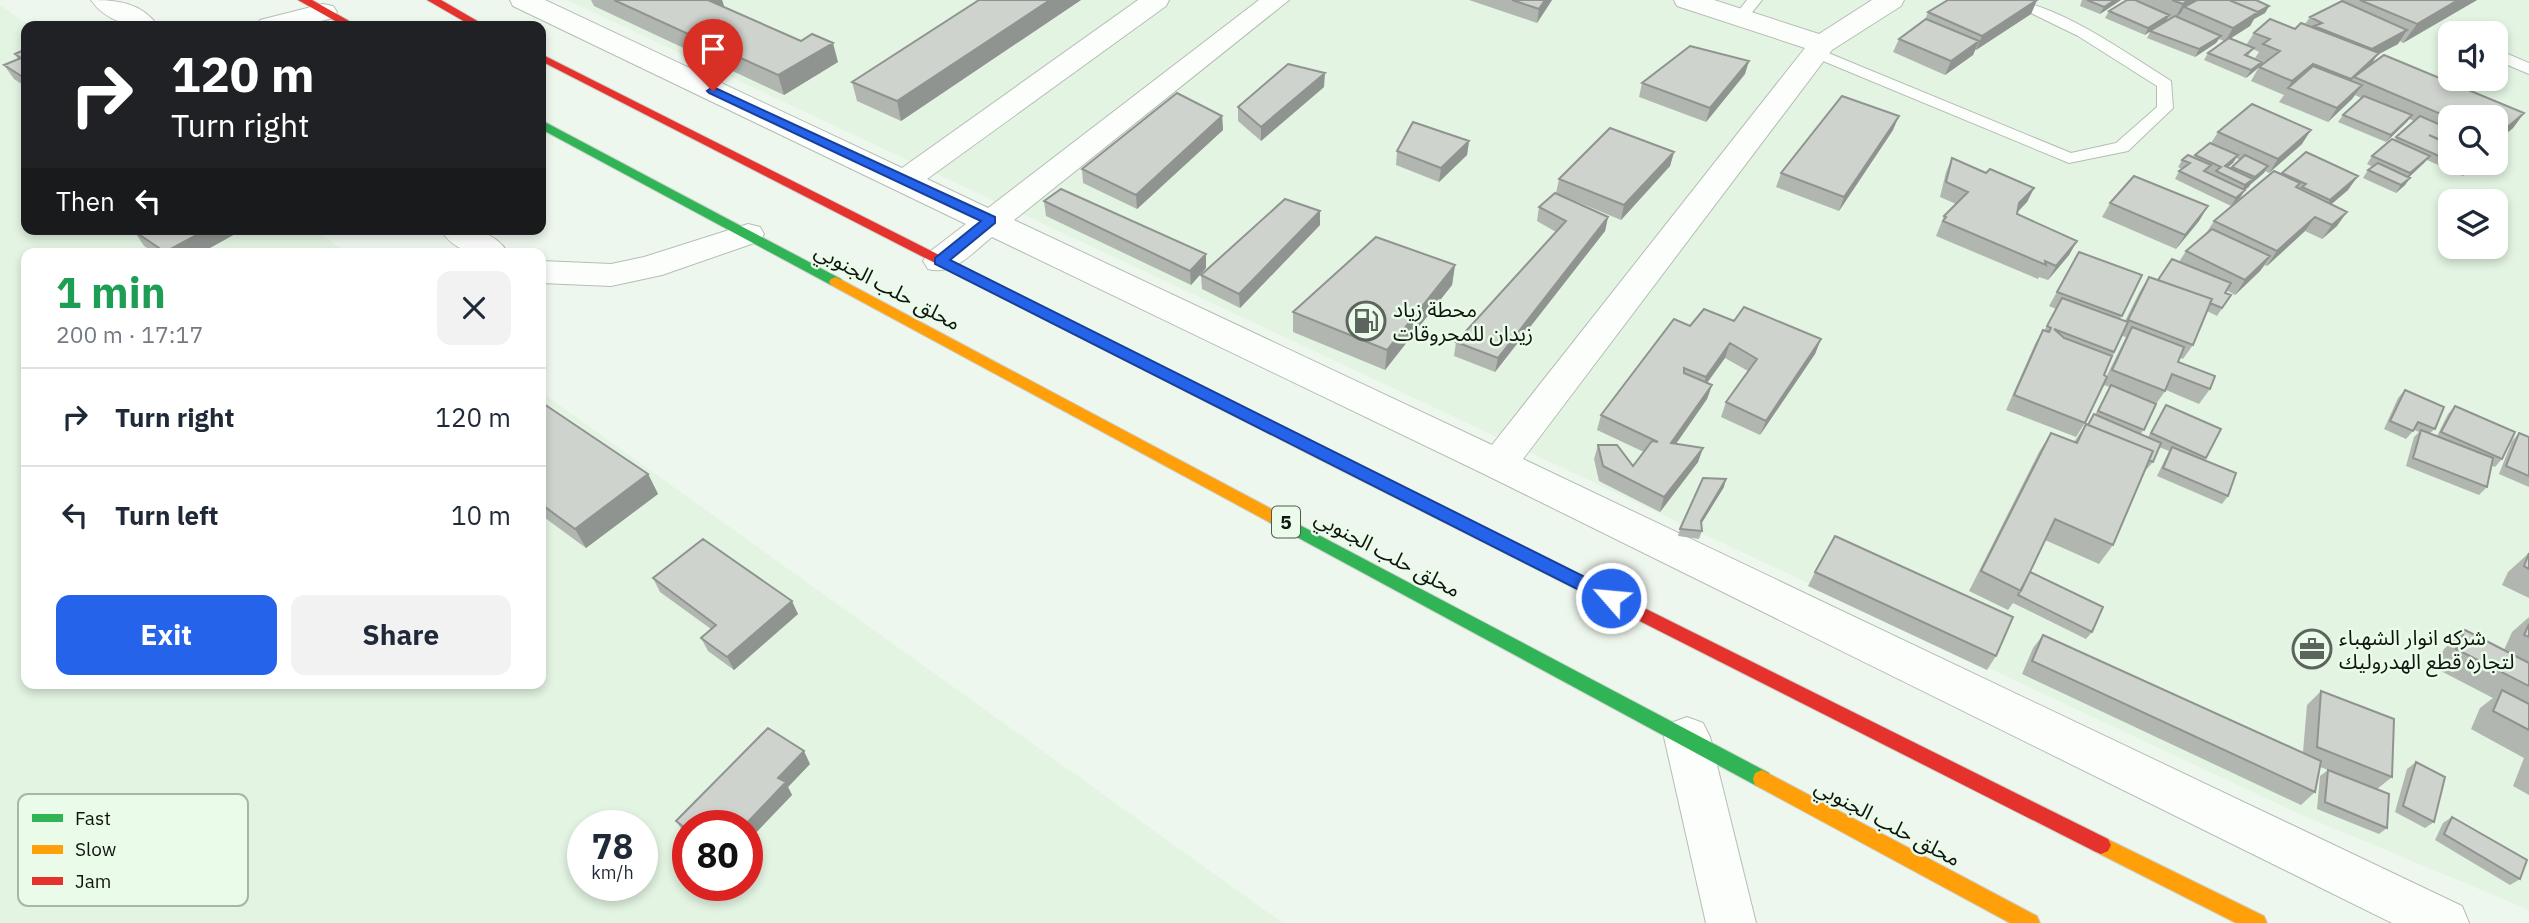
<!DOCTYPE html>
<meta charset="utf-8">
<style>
:root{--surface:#fff;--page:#f2f2f3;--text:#1f2937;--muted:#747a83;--line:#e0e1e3;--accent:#2563eb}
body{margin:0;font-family:"IBM Plex Sans","Noto Sans Arabic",sans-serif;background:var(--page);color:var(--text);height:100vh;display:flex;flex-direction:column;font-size:26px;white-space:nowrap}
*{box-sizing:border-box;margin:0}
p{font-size:23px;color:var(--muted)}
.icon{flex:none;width:38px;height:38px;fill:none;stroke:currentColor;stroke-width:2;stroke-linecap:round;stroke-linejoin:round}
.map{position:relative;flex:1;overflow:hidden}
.drawer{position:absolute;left:21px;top:248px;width:525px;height:441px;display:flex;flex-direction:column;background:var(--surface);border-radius:14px;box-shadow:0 4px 10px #0003}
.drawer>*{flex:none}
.top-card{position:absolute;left:21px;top:21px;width:525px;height:214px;border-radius:14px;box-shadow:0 4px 10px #0003;background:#202124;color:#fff;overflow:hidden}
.buttons{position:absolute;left:2438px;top:21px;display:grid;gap:14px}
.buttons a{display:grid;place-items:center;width:70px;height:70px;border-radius:14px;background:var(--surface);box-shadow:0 4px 10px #0003;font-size:35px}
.speed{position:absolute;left:567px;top:810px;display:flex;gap:14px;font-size:35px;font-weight:700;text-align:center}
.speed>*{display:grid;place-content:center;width:91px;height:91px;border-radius:50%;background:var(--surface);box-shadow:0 4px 10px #0003;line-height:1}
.speed small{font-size:18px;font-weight:400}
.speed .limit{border:10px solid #d22;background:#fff;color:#111}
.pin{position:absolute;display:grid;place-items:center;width:60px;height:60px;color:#fff;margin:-72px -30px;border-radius:50% 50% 50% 0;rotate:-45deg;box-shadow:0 0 7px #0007}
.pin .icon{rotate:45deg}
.me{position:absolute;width:77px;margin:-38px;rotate:297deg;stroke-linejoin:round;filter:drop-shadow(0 0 5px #0008)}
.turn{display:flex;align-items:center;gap:24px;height:147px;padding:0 35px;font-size:32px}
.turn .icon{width:91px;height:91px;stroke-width:2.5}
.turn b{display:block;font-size:49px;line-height:60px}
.then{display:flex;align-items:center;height:66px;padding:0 35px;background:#0003;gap:14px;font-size:26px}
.round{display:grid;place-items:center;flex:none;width:74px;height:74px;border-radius:14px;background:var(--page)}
.summary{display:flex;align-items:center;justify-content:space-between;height:119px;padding:0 35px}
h1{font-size:42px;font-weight:700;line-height:52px;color:#1e9e55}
.action{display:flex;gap:14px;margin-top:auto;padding:14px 35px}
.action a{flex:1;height:80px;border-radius:14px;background:var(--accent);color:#fff;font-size:28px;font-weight:700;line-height:80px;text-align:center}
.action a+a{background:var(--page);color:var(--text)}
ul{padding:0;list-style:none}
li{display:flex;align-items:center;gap:21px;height:98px;padding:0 35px;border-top:2px solid var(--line)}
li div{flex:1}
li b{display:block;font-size:26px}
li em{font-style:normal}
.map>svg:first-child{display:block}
.built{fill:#e3f4e2;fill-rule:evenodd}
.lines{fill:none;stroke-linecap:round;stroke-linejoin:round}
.lane-casing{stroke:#b6bdb5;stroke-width:2}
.street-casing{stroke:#b6bdb5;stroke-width:2}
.fast-casing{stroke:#cdd2cd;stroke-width:2}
.slow-casing{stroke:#cdd2cd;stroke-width:2}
.jam-casing{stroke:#cdd2cd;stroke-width:2}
.lane{fill:#fcfefc;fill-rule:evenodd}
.street{fill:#fcfefc;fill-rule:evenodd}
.fast{fill:#30b455;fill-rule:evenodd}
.slow{fill:#ff9f0a;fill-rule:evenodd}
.jam{fill:#e5322d;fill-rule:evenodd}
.wall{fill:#b1b6b0;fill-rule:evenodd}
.shaded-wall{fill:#909490}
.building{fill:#ced4cd;stroke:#909490;stroke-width:2}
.route{fill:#2563eb;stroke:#184099;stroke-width:2}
.labels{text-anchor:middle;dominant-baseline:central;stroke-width:5;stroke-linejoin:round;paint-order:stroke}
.shield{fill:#eafbe9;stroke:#515a50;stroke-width:2}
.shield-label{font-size:19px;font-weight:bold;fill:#0f150f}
.street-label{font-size:21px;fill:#0f150f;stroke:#eafbe9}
.poi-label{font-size:21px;fill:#0f150f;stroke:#eafbe9;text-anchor:start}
.key{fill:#eafbe9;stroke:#a8b6a8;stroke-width:2}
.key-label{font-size:19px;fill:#0f150f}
</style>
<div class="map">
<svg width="2529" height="923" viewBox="0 0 2529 923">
<rect width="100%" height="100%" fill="#eef7ed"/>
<!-- built -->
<path class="built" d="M567 0H2529V910L2295 812ZM2450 33H2496V79H2450ZM2450 117H2496V163H2450ZM2450 201H2496V247H2450Z
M0 5 30 26H26V229H314L348 254H26V684H541V392L1283 923H0ZM583 826H642V886H583ZM688 826H747V886H688Z"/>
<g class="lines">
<defs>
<path id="lane" d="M1747 0H1762L1745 21H1735L1733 18Z
M2004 0C2054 0 2127 54 2171 81L2173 108 2128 151 2069 163 1811 56 1808 53 1811 50H1821L2071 153 2116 143 2157 107V86L2078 36Z
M2496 49 2529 63V74L2496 60Z"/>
<path id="street" d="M91 0C116 0 141 2 158 26 132 27 107 23 91 0Z
M510 0H545L902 168 1138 0H1169L1166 6 927 179 988 208 1259 0H1289L1014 220 1492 445 1805 48 1677 6 1674 0H1714L1819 34 1872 0H1904L1901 6 1832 50 1523 459 2462 906 2469 923H2392L1484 474 992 237C973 252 954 276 928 269L923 261 928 253 966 224 513 6Z
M323 4 333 6 337 12 333 18 301 26H256L260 20Z
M748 224 760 227 764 234 760 241 662 275 611 286 541 283V261L611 264 644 257Z
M440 229C468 229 492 227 509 254 481 254 458 257 440 229Z
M1687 717 1703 723 1710 737 1756 923H1706L1664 737 1671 723Z"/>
<path id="fast" d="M541 120 841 279 843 282 841 285H831L541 129Z
M1321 447 1624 597 1627 602 1624 607 1618 609 1612 607 1315 457 1313 453 1315 449Z
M1275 512 1769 773 1771 779 1769 785 1762 788 1755 785 1269 522 1267 518 1269 514Z"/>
<path id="slow" d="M836 277 1281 514 1283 518 1281 522H1269L831 285 829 282 831 279Z
M1057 315 1327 449 1329 453 1321 459 1315 457 1052 323 1050 320 1052 317Z
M1762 770 2037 916 2040 923H2010L1755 785 1753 779 1755 773Z
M2101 836 2264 916 2267 923H2236L2094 851 2091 845 2094 839Z"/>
<path id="jam" d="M298 0H312L358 26H344Z
M427 0H441L486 26H472Z
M541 54 1062 317 1064 320 1062 323H1052L541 61Z
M1618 595 2108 839 2111 845 2108 851 2101 854 2094 851 1612 607 1609 602 1612 597Z"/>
</defs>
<!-- lane casing -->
<use href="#lane" class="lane-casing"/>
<!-- street casing -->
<use href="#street" class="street-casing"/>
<!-- fast casing -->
<use href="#fast" class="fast-casing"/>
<!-- slow casing -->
<use href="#slow" class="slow-casing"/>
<!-- jam casing -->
<use href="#jam" class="jam-casing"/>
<!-- lane -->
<use href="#lane" class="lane"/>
<!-- street -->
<use href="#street" class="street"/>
<!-- fast -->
<use href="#fast" class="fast"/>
<!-- slow -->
<use href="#slow" class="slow"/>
<!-- jam -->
<use href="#jam" class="jam"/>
</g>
<!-- wall -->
<path class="wall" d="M591 0H722L724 6 723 7 838 62 784 95 594 6Z
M979 0H1081L901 121 857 101 852 82Z
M1469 0H1552L1537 23Z
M2037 0 2031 14 1976 50H1975L1973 55 1945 75 1893 52 1899 39 1925 20 1928 12Z
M2082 0H2121L2100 14 2080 6Z
M2127 0H2256L2269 6 2265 13 2254 19 2250 26 2231 38 2246 45 2254 33 2270 19 2295 29 2301 23 2305 24 2310 17 2342 0H2477L2403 43 2400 41 2398 44 2377 55 2371 64 2384 55 2524 113 2513 128 2496 142V117H2450V163H2477L2463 176 2427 160 2409 177 2410 178 2405 185 2396 193 2363 178 2368 170 2373 167 2367 164 2372 156 2392 139 2394 140 2414 121 2409 119 2386 142 2338 122 2343 115 2361 98 2355 95 2352 99 2328 122 2279 102 2284 95 2251 81 2259 67 2266 62 2255 58 2259 52 2253 49 2248 56 2262 62 2257 69 2246 78 2204 60 2208 53 2224 41 2219 39 2216 43 2195 57 2147 38 2150 32 2145 35 2105 18 2109 11Z
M26 49V87L14 79 4 65 18 59 15 54Z
M1745 74 1706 122 1639 97 1642 83Z
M1324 87 1261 141 1238 121V107Z
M1222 116 1223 130 1137 209 1083 183 1082 169Z
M1893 130 1839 211 1776 187 1781 173Z
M2218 132 2302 144 2269 173 2265 171 2244 190 2240 198 2231 206 2175 179 2179 171 2182 169 2178 167 2182 160 2194 157 2211 143ZM2236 158 2240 160 2231 169 2228 167 2233 163Z
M1469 141 1467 155 1439 182 1396 165 1397 151Z
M1674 152 1670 166 1621 220 1556 193 1559 179Z
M1952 158 1986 173 2034 188 2027 202 2018 212 2017 214 2077 241 2069 255 2048 280 2039 277 2038 279 1936 236 1944 216 1956 204 1940 197 1946 172Z
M2282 173 2348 190 2331 204 2337 226 2322 239 2305 231 2267 266 2265 265 2260 271 2235 295 2226 290 2225 293 2231 295 2217 316 2207 311 2193 345 2183 359 2180 358 2178 362 2210 389 2199 404 2166 390 2156 404 2141 434 2148 437 2166 405 2206 458 2205 460 2228 496 2222 504 2157 476 2169 451 2159 447 2153 462 2147 469H2146L2113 545 2099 564 2045 540 2030 572 2092 632 2086 639 2013 603 2008 610 1969 591 2039 452 2051 433 2074 442 2086 424H2088L2094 414 2095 415 2110 387 2103 385 2085 423 2076 437 2006 410 2035 344 2043 330 2044 331 2056 309 2049 306 2079 252 2142 275 2120 319 2125 321 2140 291 2149 277 2158 280 2179 262 2186 251 2205 235 2214 221ZM2122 336 2126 337 2106 377 2104 375Z
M1044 201 1206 254V268L1191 285 1046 216Z
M2110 203 2208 206 2199 221 2176 249 2102 217Z
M1539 207 1608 217 1605 231 1495 372 1454 356 1456 342 1556 232 1537 221Z
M1320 225 1240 308 1202 289 1201 275Z
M244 229 199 254H157L144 246 134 231Z
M1455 265 1452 285 1385 370 1293 332V312Z
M1734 321 1821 339 1815 354 1760 435 1721 417 1726 402 1748 371 1725 358 1707 383 1712 385 1707 399 1676 444 1703 448 1698 462 1660 512 1599 481 1594 459 1598 445 1633 466 1644 452 1597 430 1601 415 1690 326Z
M2405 390 2435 429 2430 433 2437 436 2448 414 2455 406 2502 459 2495 467 2492 466 2487 487 2479 495 2406 466 2414 437 2419 432 2414 430 2406 439 2384 429 2398 398Z
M541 402 648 474 658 494 586 548 541 515Z
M2519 433 2529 437V487L2499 474 2512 441Z
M1724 487 1701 524 1702 531 1699 539 1678 536 1680 529Z
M2529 553V598L2502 585 2508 572Z
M1815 572 1996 656 1987 670 1808 586Z
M653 578 798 614 734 670 708 651 701 638 711 629 660 592Z
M2529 617V795L2513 786 2524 758 2471 729 2480 708 2493 698 2435 668 2444 649 2465 630 2504 650 2512 632Z
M2043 635 2303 752 2307 705 2321 691 2392 777 2377 789 2387 828 2379 834 2317 809 2320 776 2328 770 2320 767 2315 792 2301 805 2022 674 2033 648Z
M2416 762 2434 822 2425 828 2395 812 2407 769Z
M810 764 788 787 792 795 747 842V826H688V836L684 833 676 821Z
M2452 817 2520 879 2510 885 2435 840 2443 823Z"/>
<!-- shaded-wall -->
<path class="shaded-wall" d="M701 0H722L724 6 706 15Z
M1050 0H1081L901 121 897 101Z
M1545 0H1552L1537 23 1539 9Z
M2037 0 2031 14 1976 50 1982 36Z
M2115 0H2121L2100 14 2104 7Z
M2188 0H2196L2184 7 2181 13 2175 18 2183 4Z
M2458 0H2477L2403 43 2417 24Z
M2269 6 2265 13 2254 19 2250 26 2225 42 2233 28Z
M2169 15 2166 22 2150 31 2145 35 2148 28Z
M2407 30 2398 44 2377 55 2370 67 2354 77 2346 88 2341 93 2372 49Z
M2221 36 2216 43 2195 57 2199 49Z
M1979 41 1973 55 1945 75 1951 61Z
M833 43 838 62 784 95 778 75Z
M1749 61 1745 74 1706 122 1710 108Z
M2262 62 2257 69 2246 78 2251 70Z
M2313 64 2304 78 2288 88 2284 95 2292 81Z
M1325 73 1324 87 1261 141V127Z
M2362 85 2352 99 2328 122 2337 108Z
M2524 113 2513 128 2496 142V137Z
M2412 115 2407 122 2386 142 2391 135Z
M1222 116 1223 130 1137 209 1136 195Z
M1899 116 1893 130 1839 211 1844 197Z
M2311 130 2302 144 2269 173 2278 159Z
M1469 141 1467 155 1439 182 1441 168Z
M1674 152 1670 166 1621 220 1624 205Z
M2238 155 2233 163 2221 173 2225 166Z
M2430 156 2424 163 2405 181 2410 173Z
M2476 163H2477L2474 167 2463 176 2469 169Z
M2268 166 2264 173 2250 185 2255 177Z
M2358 176 2348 190 2320 214 2330 200Z
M2410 178 2405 185 2396 193 2401 185Z
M2253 179 2249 187 2240 193 2245 185Z
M2034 188 2027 202 2012 217 2019 203Z
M2245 190 2240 198 2231 206 2236 198Z
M2208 206 2199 221 2176 249 2185 235Z
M1320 211V225L1240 308 1239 294Z
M2347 212 2337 226 2322 239 2332 225Z
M1608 217 1605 231 1495 372 1498 358Z
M2315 217 2305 231 2267 266 2277 251Z
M208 229H244L199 254H167L165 252Z
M2077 241 2069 255 2048 280 2056 266Z
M1206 254V268L1191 285 1190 271Z
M2270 256 2260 271 2235 295 2245 280Z
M1455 265 1452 285 1385 370 1387 350Z
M1821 339 1815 354 1760 435 1766 421Z
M1730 343 1725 358 1701 391 1706 377Z
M1712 385 1707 399 1666 458 1671 443Z
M1703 448 1698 462 1660 512 1664 497Z
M648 474 658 494 586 548 575 529Z
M1726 479 1724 487 1698 529 1701 521Z
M792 601 798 614 734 670 727 657Z
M804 751 810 764 788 787 792 795 747 842V826H744L778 778Z"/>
<!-- building -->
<path class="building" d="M614 0H708L801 41 812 34 833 43 778 75Z
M979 0H1050L897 101 852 82Z
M1512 0H1545L1539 9Z
M1948 0H2037L1982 36 1928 12Z
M2087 0H2115L2104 7Z
M2127 0H2135L2169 15 2148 28 2109 11Z
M2172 0H2188L2183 4Z
M2197 0H2229L2258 12 2233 28 2184 7Z
M2229 0H2256L2269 6 2258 12Z
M2360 0H2458L2417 24Z
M2342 1 2407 30 2372 49 2314 26 2322 23 2310 17Z
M2175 16 2221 36 2199 49 2150 31Z
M1926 19 1979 41 1951 61 1899 39Z
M2270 19 2295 29 2301 23 2379 53 2351 79 2313 64 2292 81 2259 67 2280 51 2263 44 2270 39 2254 33Z
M2229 38 2254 48 2245 55 2262 62 2251 70 2208 53Z
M1690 46 1749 61 1710 108 1642 83Z
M26 49V79L4 65 21 58 15 54Z
M2384 55 2524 113 2496 137V117L2450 118 2354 77Z
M1288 64 1325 73 1261 127 1238 107Z
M2313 66 2362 85 2337 108 2288 88Z
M1177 93 1222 116 1136 195 1082 169Z
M1842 96 1899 116 1844 197 1781 173Z
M2364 96 2412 115 2391 135 2343 115Z
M2252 104 2311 130 2278 159 2218 132Z
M2420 116 2450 129V144L2429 135 2450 145V161L2396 137Z
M1413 122 1469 141 1441 168 1397 151Z
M1610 128 1674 152 1624 205 1559 179Z
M2392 139 2430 156 2410 173 2372 156Z
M2210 143 2238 155 2225 166 2253 179 2245 185 2216 171 2221 167 2195 155Z
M2306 152 2358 176 2330 200 2302 187 2306 184 2282 173Z
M2188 155 2211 165 2204 171 2245 190 2236 198 2179 171 2190 163 2182 160Z
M2245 155 2268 166 2255 177 2232 167Z
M1952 158 1986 173 1990 169 2034 188 2019 203 2017 214 2077 241 2056 266 2045 261 2046 265 1943 221 1946 217 1944 216 1968 192 1946 182Z
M2378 163 2410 178 2401 185 2368 170Z
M2455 163H2476L2469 169Z
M2274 171 2300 183 2296 187 2347 212 2332 225 2315 217 2277 251 2214 221Z
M2134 176 2208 206 2185 235 2110 203Z
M1061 189 1206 254 1190 271 1044 201Z
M1555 193 1608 217 1498 358 1456 342 1566 221 1539 207Z
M1285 199 1320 211 1239 294 1201 275Z
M137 229H208L165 252 134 231Z
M2212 229 2270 256 2245 280 2186 251Z
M1376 237 1455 265 1387 350 1293 312Z
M2079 252 2142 275 2122 316 2057 292Z
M2172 259 2231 283 2225 293 2231 295 2222 308 2210 303 2212 299 2158 280Z
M2149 277 2212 299 2193 345 2128 320Z
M2062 298 2128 322 2114 352 2054 329 2064 338 2112 356 2104 375 2107 377 2085 423 2014 395 2043 330 2049 332 2051 328 2047 326Z
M1744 307 1821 339 1766 421 1726 402 1757 359 1730 343 1706 377 1684 368V373L1712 385 1671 443 1703 448 1664 497 1603 466 1598 445H1617L1633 466 1652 441 1658 442 1601 415 1674 319 1690 326 1704 309 1734 321Z
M2132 327 2184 347 2178 362 2215 376 2210 389 2172 374 2165 391 2112 370Z
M2111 385 2156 404 2144 430 2098 411Z
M2405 390 2444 407 2435 429 2418 422 2413 431 2390 421Z
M541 402 648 474 575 529 541 504Z
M2166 405 2221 429 2206 458 2151 433Z
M2455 406 2515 432 2502 459 2441 432Z
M2094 414 2161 443 2153 462 2149 460 2153 451 2088 425Z
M2086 424 2153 451 2113 545 2055 519 2021 591 1981 571 2051 433 2077 443Z
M2421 430 2493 458 2487 487 2413 458Z
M2519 433 2529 437V476L2506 466Z
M2172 447 2236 473 2228 496 2163 468Z
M1703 478 1726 479 1701 521 1702 531 1680 529Z
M1835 536 2013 617 1996 656 1815 572Z
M703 539 792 601 727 657 701 638 716 625 653 578Z
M2529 553V569L2524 566Z
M2030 572 2103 607 2092 632 2018 595Z
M2529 624V637L2524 635Z
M2465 630 2529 663V686L2456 649Z
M2043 635 2321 761 2315 792 2032 661Z
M2502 690 2529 704V730L2493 711Z
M2321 691 2394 719 2392 777 2317 747Z
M768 728 804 751 778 778 786 782 744 826H688V830L676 821Z
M2416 762 2445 777 2434 822 2403 806Z
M2328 770 2389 794 2387 828 2325 802Z
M2452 817 2527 860 2520 879 2444 834Z"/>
<!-- route -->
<path class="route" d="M713 87 995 217V223L950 260 1617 593 1620 598 1617 603H1605L935 264V258L981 221 709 93 707 91Z"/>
<!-- icons -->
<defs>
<symbol id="fuel-ring" viewBox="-11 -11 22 22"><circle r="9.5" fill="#eafbe9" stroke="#5d645d" stroke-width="1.5"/><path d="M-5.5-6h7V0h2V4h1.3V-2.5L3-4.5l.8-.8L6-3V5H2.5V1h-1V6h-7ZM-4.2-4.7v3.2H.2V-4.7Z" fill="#5d645d"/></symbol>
<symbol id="office-ring" viewBox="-11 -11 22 22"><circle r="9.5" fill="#eafbe9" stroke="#5d645d" stroke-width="1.5"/><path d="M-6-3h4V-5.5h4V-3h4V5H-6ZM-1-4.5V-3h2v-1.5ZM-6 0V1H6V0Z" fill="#5d645d"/></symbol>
</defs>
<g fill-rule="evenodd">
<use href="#fuel-ring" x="1344" y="299" width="44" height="44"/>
<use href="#office-ring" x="2290" y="627" width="44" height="44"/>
</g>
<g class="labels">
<!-- shield labels -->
<rect class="shield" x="1272" y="506.5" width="28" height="31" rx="5"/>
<g class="shield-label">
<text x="1286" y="522">5</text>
</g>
<!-- street labels -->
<g class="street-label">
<text transform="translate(888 286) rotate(28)">محلق حلب الجنوبي</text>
<text transform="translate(1388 553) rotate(28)">محلق حلب الجنوبي</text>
<text transform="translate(1888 822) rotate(28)">محلق حلب الجنوبي</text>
</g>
<!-- poi labels -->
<g class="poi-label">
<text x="1393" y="309">محطة زياد<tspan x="1393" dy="24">زيدان للمحروقات</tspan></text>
<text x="2339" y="637">شركه انوار الشهباء<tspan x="2339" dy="24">لتجاره قطع الهدروليك</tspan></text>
</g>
</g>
<!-- legend -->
<rect x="18" y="794" width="230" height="112" rx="10" class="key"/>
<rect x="32" y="814" width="31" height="8" fill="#30b455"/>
<rect x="32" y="845" width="31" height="9" fill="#ff9f0a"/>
<rect x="32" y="877" width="31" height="8" fill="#e5322d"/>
<g class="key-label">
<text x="75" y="825">Fast</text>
<text x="75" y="856">Slow</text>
<text x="75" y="888">Jam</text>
</g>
</svg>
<div class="buttons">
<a><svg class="icon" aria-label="sound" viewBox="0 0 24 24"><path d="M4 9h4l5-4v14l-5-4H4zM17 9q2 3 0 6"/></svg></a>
<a><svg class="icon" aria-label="search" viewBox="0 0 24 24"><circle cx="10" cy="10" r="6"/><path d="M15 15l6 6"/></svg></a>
<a><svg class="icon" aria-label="layers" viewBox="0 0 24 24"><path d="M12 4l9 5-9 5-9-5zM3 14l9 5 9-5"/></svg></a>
</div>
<div class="speed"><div>78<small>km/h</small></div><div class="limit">80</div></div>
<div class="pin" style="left:713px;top:91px;background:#d93025"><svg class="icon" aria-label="arrive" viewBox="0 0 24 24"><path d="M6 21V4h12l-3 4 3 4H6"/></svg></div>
<svg class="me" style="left:1611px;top:598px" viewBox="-20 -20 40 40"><circle r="17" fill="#2563eb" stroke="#fff" stroke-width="3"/><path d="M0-11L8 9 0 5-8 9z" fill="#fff"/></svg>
<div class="top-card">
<div class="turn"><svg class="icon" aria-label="right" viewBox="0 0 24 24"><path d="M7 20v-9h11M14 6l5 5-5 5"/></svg><div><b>120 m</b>Turn right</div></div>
<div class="then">Then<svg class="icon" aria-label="left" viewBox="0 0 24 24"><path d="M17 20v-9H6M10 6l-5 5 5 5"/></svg></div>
</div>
<section class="drawer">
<div class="summary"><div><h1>1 min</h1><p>200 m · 17:17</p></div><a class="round"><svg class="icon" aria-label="close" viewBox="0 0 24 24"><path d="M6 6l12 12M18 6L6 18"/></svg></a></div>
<ul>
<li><svg class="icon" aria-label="right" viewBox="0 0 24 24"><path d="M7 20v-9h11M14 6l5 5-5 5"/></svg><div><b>Turn right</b></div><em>120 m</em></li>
<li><svg class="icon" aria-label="left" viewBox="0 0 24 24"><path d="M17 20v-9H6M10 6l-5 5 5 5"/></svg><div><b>Turn left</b></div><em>10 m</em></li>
</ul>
<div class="action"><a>Exit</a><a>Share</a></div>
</section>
</div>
